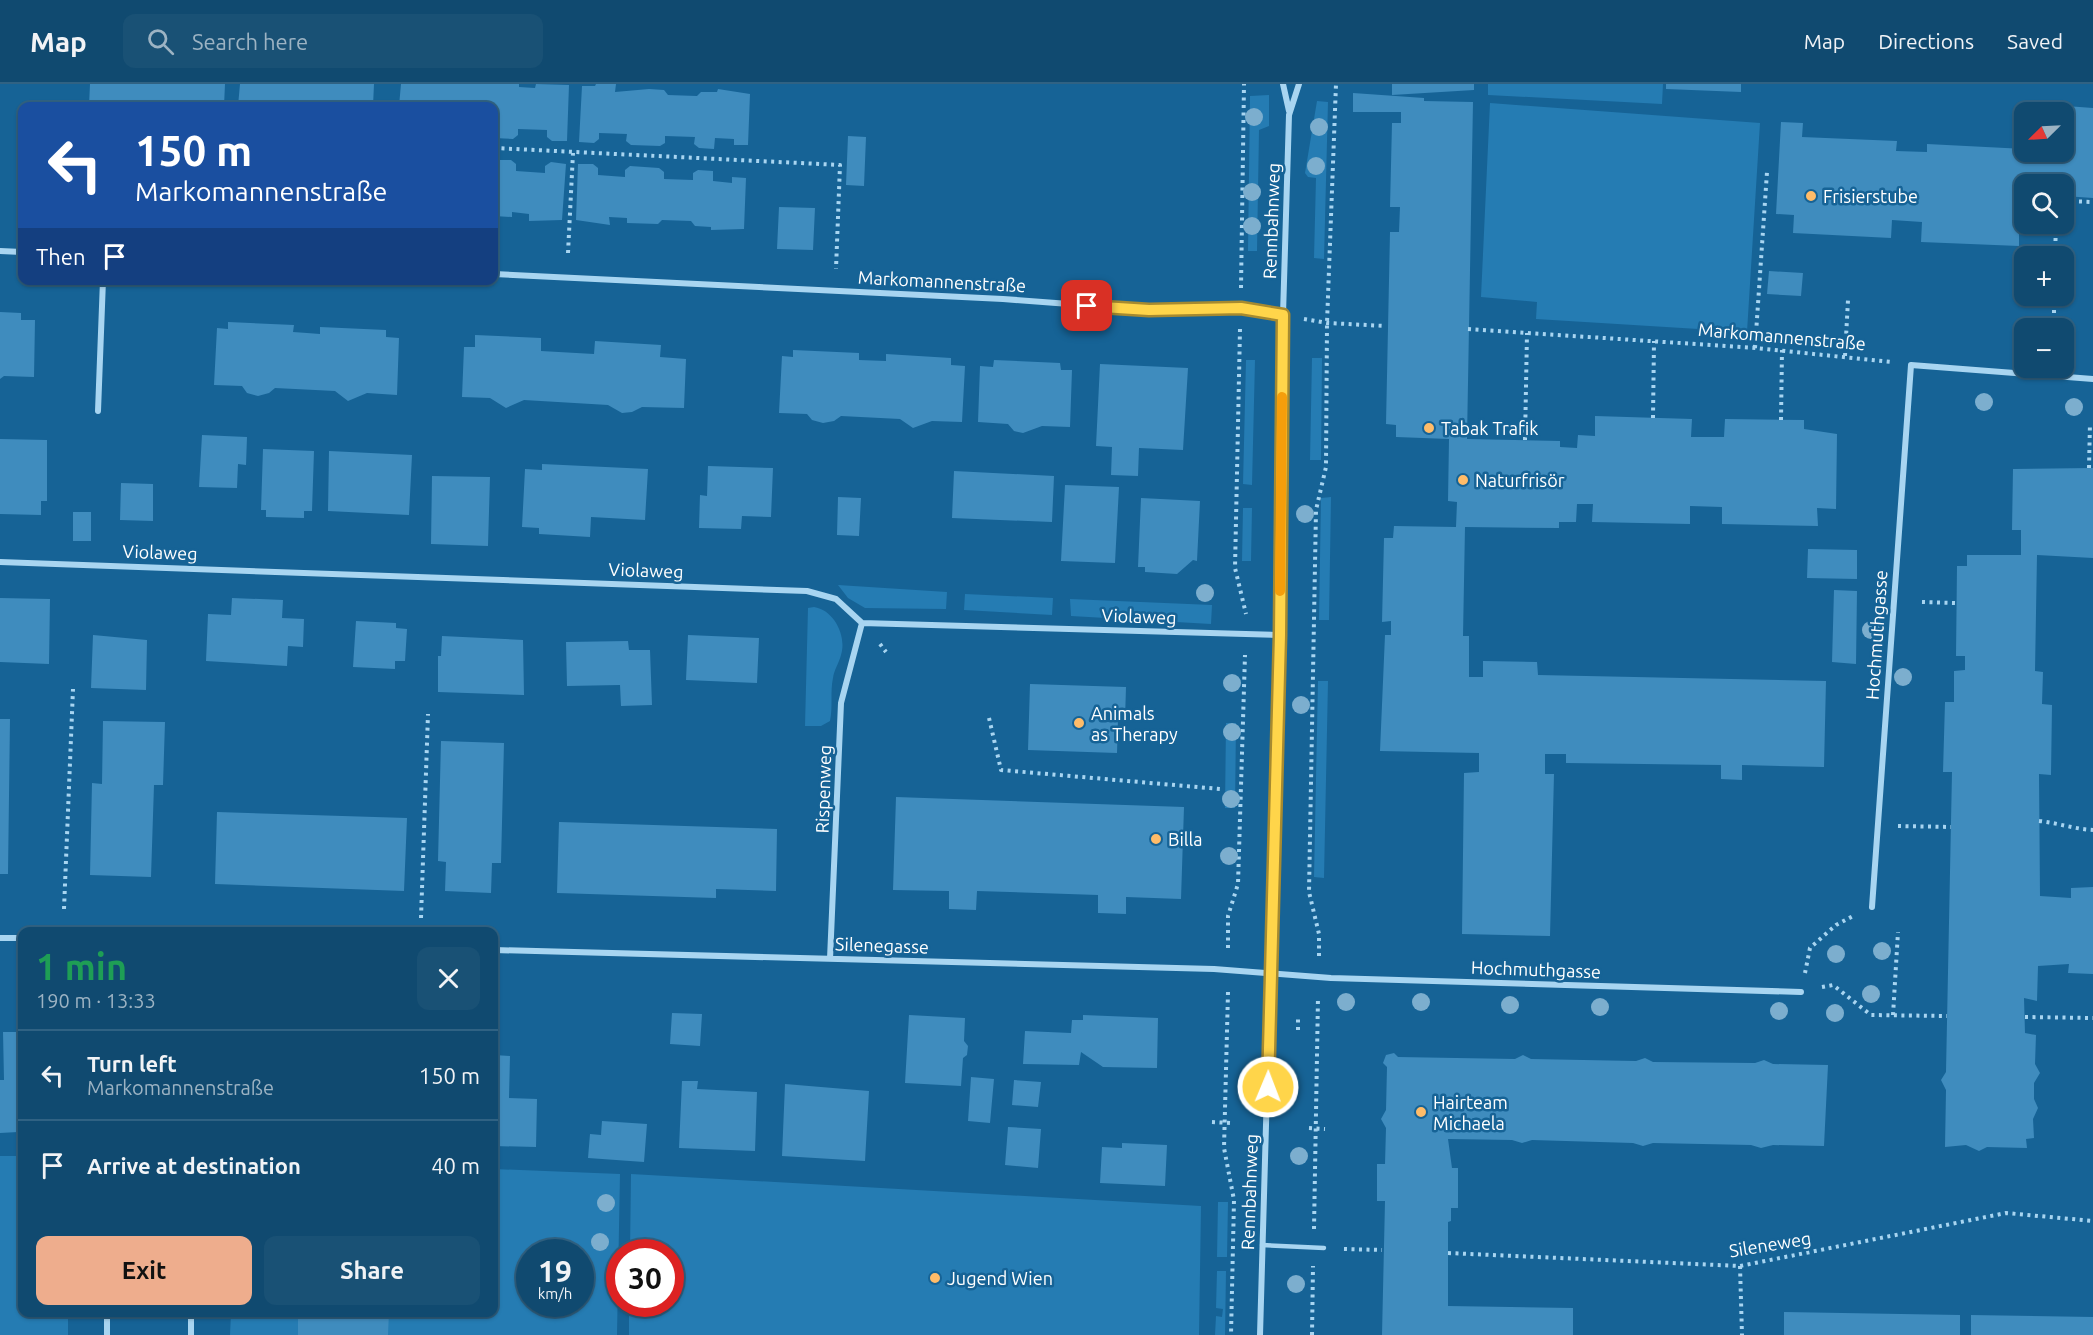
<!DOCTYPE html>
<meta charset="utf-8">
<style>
:root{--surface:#104a70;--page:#195175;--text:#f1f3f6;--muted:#9cb3c3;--line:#306283;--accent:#eead8d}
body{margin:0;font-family:Ubuntu,sans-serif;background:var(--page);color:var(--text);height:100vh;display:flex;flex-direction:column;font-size:22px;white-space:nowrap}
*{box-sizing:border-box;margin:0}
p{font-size:20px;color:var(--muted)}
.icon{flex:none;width:33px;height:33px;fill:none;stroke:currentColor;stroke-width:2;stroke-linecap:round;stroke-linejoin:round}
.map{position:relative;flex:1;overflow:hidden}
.panel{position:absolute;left:18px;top:843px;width:480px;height:390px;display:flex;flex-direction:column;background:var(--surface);border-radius:12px;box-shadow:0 2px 4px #0004,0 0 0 2px var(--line)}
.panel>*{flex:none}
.banner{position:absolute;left:18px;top:18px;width:480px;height:183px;border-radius:12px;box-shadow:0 2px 4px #0004,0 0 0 2px var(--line);background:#1a4fa0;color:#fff;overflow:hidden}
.needle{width:39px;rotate:246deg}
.fabs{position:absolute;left:2014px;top:18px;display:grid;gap:12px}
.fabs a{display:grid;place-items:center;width:60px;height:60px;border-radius:12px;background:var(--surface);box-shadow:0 2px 4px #0004,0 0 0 2px var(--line);font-size:30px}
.speed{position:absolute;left:516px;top:1155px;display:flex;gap:12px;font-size:30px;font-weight:700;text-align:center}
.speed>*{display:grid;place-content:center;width:78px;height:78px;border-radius:50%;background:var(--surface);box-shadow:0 2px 4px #0004,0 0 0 2px var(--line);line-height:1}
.speed small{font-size:15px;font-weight:400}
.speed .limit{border:9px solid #d22;background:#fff;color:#111}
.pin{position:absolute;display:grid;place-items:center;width:51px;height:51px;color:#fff;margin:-26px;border-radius:12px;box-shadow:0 3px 9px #0006}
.me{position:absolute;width:66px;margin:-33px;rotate:1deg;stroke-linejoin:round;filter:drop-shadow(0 0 4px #0008)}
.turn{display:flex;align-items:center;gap:21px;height:126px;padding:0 18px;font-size:27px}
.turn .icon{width:78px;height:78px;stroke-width:2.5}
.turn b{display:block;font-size:42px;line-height:51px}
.then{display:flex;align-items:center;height:57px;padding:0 18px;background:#0003;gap:12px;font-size:22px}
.round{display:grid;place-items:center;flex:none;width:63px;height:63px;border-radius:12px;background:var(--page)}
.overview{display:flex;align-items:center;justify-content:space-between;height:102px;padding:0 18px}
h1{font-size:36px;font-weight:700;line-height:45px;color:#1e9e55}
.action{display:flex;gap:12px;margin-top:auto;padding:12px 18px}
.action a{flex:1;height:69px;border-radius:12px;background:var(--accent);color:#111;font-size:24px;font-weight:700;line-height:69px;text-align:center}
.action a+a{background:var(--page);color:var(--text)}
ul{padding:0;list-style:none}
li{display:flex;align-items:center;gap:18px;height:90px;padding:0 18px;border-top:2px solid var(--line)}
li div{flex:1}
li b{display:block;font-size:22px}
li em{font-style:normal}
header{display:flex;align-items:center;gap:36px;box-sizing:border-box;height:84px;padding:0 30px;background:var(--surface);border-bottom:2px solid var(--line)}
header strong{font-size:28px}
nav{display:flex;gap:33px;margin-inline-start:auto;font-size:21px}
.search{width:420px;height:54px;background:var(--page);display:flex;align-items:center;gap:15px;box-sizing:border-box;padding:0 21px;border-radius:12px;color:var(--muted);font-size:22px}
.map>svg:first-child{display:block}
.green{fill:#257cb3;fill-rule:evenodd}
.building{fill:#3f8cbe}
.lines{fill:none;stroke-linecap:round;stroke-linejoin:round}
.path{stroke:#a8d5f1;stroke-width:4;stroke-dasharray:3 4.5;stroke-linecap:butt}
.service{stroke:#a8d5f1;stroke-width:4.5}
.minor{stroke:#a8d5f1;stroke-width:6}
.tree{fill:#7caece}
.route-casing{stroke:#a68a30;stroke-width:15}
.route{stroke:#ffd54a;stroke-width:10}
.slow{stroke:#f59e0b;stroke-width:10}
.poi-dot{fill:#ffbc69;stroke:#166396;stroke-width:2}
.labels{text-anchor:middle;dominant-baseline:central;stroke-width:5;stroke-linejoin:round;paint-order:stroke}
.poi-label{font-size:18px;fill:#fff;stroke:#166396;text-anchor:start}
.street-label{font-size:18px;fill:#fff;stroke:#166396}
</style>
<header>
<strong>Map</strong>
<div class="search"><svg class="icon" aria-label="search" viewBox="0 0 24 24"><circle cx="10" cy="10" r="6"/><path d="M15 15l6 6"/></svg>Search here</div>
<nav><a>Map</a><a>Directions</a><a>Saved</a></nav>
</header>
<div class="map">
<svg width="2093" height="1251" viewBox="0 0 2093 1251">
<rect width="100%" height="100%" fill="#166396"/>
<!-- green -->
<path class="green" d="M1488 0H1663L1662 20 1488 11Z
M1269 11V42L1259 46 1257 167H1248L1250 12Z
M1317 17 1328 18 1324 175 1314 174 1316 94 1308 93 1305 89Z
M1490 19 1760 39 1747 248 1536 235 1537 218 1481 213Z
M1312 274H1322L1321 376H1310Z
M1246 276H1255L1252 401 1243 400Z
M1331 413 1329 536H1319L1321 414Z
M1243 424H1252L1251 477H1242Z
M838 501 947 508 946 525 865 524 848 514Z
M965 510 1053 514 1052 531 964 526Z
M1070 515 1212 521 1211 540 1071 532Z
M814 523C834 526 847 552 841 571 839 579 834 586 833 594 830 608 833 623 830 637L821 642H805L808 524Z
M1318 597H1328L1324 794 1314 793Z
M1226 639H1236L1235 724H1225Z
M0 1072H22V1228L68 1229V1251H0Z
M494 1085 620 1090 617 1251H230L231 1229 494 1228ZM530 1168H580V1220H530Z
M631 1090 1201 1122 1199 1251H629V1220H670V1168H630Z
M1218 1118H1228L1227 1173H1217Z
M1217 1187H1226L1225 1251H1215L1216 1232 1222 1233 1223 1225 1216 1224Z"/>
<!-- building -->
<path class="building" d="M90 0H225L224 22H89Z
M240 0H374L373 22H238Z
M401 0H519V3L535 4 536 0 569 1 567 57H552L547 53V46L518 45V51L513 55 494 54V22H399Z
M596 0H616L615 8 649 5 664 6 668 11 697 12 701 8H717L718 5 750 10 748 61H734V55L715 54 714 65 699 64 694 60 695 53 665 52V59L660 62 631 61 626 57 627 50 599 49V55L594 59 579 58 582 2H595Z
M1392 0H1474V6L1392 11Z
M1666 0H1741V8L1666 5Z
M1353 9 1424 14V17L1473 18 1467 355 1560 357V363L1577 364 1578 351 1595 352V332L1692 335 1691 353H1724L1725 335 1804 336V345L1837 350 1836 425 1817 424 1818 442 1722 440V423L1690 422V440L1592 438 1593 420H1577L1576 438H1559V444L1465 443 1463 552H1469V593H1483V577L1537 578 1538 591 1826 597 1824 683 1742 681V696L1721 695V681L1566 679V670H1545V690H1554L1550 852 1462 850 1464 689 1479 688V669L1380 667 1385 551H1391V537L1382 538 1384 454H1393L1394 442 1456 443 1457 418 1448 417 1449 355 1396 353V341L1386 340 1390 148H1399L1400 123H1390L1392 39H1401V28H1353Z
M26 17 64 18V22H26Z
M2066 22 2093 24V114L2064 112V100H2025V140H2036V145L2019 144V162L1921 158 1922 138 1892 136 1891 154 1793 149 1794 131 1776 130 1781 38 1803 39 1802 53 1897 57 1896 67 1927 68V60L2025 65 2027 72 2062 75Z
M848 52 866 53 864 102 846 101Z
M494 76H511L516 80V87L545 89V82L551 78 566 80 562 136 529 137V130L512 128V133L494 132Z
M578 80H593L598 84V91L625 93V86L630 82 659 84 664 88V95L693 96V89L698 86 713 87V97L732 99V93L746 94 744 145 711 146V143L695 142 691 137 662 136 658 140 627 139V134L609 133 610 141 576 136Z
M779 123 815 124 813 166 777 165Z
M1769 187 1803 189 1801 212 1767 210Z
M0 228 21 229V236H35L34 293 4 292 0 295Z
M228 238 294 241 293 248 307 249 320 250V243L386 246V253L399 254 397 311 367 309 348 317 335 307 275 304 269 309 258 312 247 309 242 302 214 301 217 244 228 245Z
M475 251 541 254V267L594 270 595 257 661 261 660 273 686 275 684 324 642 323 632 328 622 329 608 321 524 316 506 324 490 314 462 313 464 263H475Z
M793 266 859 269V276L886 277V270L951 274V281L965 282 962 338 932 337 913 344 900 335 841 332 834 337 823 339 812 336 807 330 779 329 782 272 793 273Z
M994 276 1060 279 1061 286H1072L1070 343 1042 342 1023 349 1014 347 1008 340 978 338 980 282 993 283Z
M1100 280 1188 284 1183 366 1139 364 1138 392 1111 391 1112 363 1096 362Z
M202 351 247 353 246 381 238 380 237 404 199 403Z
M0 355 47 356V417H41V431L0 430Z
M263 365 314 367 312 427H304V434L266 433V426H261Z
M329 367 412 371 409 431 328 427Z
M542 380 648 385 645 436 591 433 590 453 539 450V444L522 443 525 385 542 386Z
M708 382 773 384 771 433 742 432 741 445 699 444 700 411 707 412Z
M2093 384V474L2037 471 2035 587 2043 588 2042 620 2052 621 2051 691 2039 690 2040 812 2071 814V804L2093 803V890L2068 889 2069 880 2038 882 2037 917 2024 914 2025 949 2036 951 2035 980 2040 989 2034 999V1015L2038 1024 2033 1035 2034 1054 2026 1055 2027 1064 1987 1063 1979 1067 1966 1061 1945 1063 1946 1006 1941 996 1946 988 1952 688H1943L1945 618H1954V587L1965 586V572H1956L1957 482H1967V471H2021V446H2012L2013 385Z
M954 387 1054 392 1052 438 952 434Z
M432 392 490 393 488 462 431 460Z
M121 399 153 400V437L120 436Z
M1065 401 1119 403 1115 479 1061 477Z
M838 413 861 414 859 452 837 451Z
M1141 414 1200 417 1197 477 1193 476 1177 490 1145 488V483H1138Z
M73 428H91V457H73Z
M1808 465 1857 466V495L1807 494Z
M1834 506 1857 507 1856 580 1832 578Z
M0 514 50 515 49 580 0 578Z
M232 514 283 516 282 534 304 535 303 563 288 562 287 582 206 577 208 530 231 531Z
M356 537 396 539V544L407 545 405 577H395V585L353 583Z
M93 551 147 556 146 606 91 604Z
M688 551 759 554 757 599 686 596Z
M442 552 523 556 524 611 438 608V572H441Z
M628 557 629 566H650L652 621 621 622 620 601 567 602 566 558Z
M1030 600 1126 603 1125 636 1118 635 1117 669 1028 666Z
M0 635H10L8 790H0Z
M103 637 165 638 163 701H154L151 793 90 791 92 699 102 700Z
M441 657 504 659 501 779H492L491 809 445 807 446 778 438 777Z
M896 713 1184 723 1181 815 1126 813V830L1098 829V811L977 807 976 826 949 825V807L893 806Z
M217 728 407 734 404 807 215 800Z
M559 738 777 745 776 807 716 805V814L557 809Z
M672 929 702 930 700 962 670 960Z
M909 931 965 934 964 957 968 962 967 971 963 974 961 1002 905 999Z
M1083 931 1158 934 1157 984 1103 983 1081 968 1079 981 1023 980 1025 947 1071 949 1072 936H1083Z
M3 948H22V1040H18V1048L0 1049V996H4Z
M1394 969 1398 973 1515 975 1523 971 1531 975 1636 977 1645 974 1653 978 1755 979 1764 976 1773 980 1828 981 1824 1062 1773 1061 1761 1064 1751 1061 1653 1059 1643 1062 1633 1059 1532 1056 1522 1059 1512 1056 1448 1055 1452 1084H1458V1124H1451V1137L1448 1138V1222L1573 1224V1251H1382L1385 1117H1377V1080H1385L1386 1044 1381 1035 1386 1026 1387 983 1383 979 1386 971Z
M494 971 510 972 509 1014 537 1015 536 1063 494 1062Z
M971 993 994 995 990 1039 968 1037Z
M1014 996 1041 998 1038 1023 1012 1021Z
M682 997H698L697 1005 757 1008 755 1067 679 1064Z
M785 1000 869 1007 865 1077 782 1072Z
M602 1037 647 1040 644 1078 588 1074 590 1050 601 1051Z
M1008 1043 1041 1045 1038 1084 1005 1081Z
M1122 1059 1167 1061 1165 1102 1100 1099 1102 1063 1122 1064Z
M298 1228H389L388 1251H298Z
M1784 1228 1960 1231V1251H1784Z
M1971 1231 2093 1233V1251H1971Z"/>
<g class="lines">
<!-- path -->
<path class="path" d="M494 64 840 81 836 185
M2064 117 2093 118
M568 169 573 69
M2055 172 2056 140
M1241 204 1244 0
M1304 235 1327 239 1386 242
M2054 244V212
M1240 245 1235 484 1246 530
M1468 245 1755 264 1892 278
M1755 264 1767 88
M1845 272 1848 216
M1653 334 1654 257
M1781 336 1782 266
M1525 356 1527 249
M2089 384 2090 339
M1922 518 1956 519
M880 560 886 568
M989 634 1001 686 1220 705
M2039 737C2058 739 2074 745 2093 746
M1898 742 1951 743
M64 825 73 605
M421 834 428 630
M1228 864V832L1238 800 1245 571
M1319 872V850L1309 808 1316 426 1326 383 1327 239 1336 0
M1805 889 1810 864 1836 841 1855 831
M1822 903 1833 901 1871 931 1947 932
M1228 908 1224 1064 1234 1116 1231 1251
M1893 931 1898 848
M2025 933 2093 934
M1298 946V931
M1212 1038 1230 1039
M1309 1044 1325 1045
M1314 1145 1318 913
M1344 1165 1382 1166
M1448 1169 1740 1182 2006 1129 2093 1137
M1740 1182 1742 1251
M1312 1251 1313 1182"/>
<!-- service -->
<path class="service" d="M1262 1161 1324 1164"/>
<!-- minor -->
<path class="minor" d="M1283 0 1289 27
M0 167 22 168
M494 190 1003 215 1149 226 1241 224 1283 231
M98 327 103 196
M0 478 807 507 836 515 862 539 1280 551
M1872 823 1911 281 2093 295
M0 854H22
M494 866 1214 885 1331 894 1801 908
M830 875 841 619 862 539
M191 1228V1251
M107 1251V1228
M1260 1251 1280 551 1283 231 1289 31 1299 0"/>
</g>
<!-- trees -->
<g class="tree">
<circle cx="1254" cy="33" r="9"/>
<circle cx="1319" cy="43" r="9"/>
<circle cx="1316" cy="82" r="9"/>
<circle cx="1252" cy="108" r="9"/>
<circle cx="1252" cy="142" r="9"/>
<circle cx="1984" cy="318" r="9"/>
<circle cx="2074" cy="323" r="9"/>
<circle cx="1305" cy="430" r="9"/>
<circle cx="1205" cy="509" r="9"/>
<circle cx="1871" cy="546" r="9"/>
<circle cx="1903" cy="593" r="9"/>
<circle cx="1232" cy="599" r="9"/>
<circle cx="1301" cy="621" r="9"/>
<circle cx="1232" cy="648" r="9"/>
<circle cx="1231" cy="715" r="9"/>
<circle cx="1229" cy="772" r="9"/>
<circle cx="1882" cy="867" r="9"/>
<circle cx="1836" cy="870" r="9"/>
<circle cx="1871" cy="910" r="9"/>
<circle cx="1346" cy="918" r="9"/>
<circle cx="1421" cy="918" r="9"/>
<circle cx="1510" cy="921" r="9"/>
<circle cx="1600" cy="923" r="9"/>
<circle cx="1779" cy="927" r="9"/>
<circle cx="1835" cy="929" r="9"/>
<circle cx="1299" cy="1072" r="9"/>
<circle cx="606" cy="1119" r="9"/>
<circle cx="600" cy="1158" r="9"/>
<circle cx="1296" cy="1200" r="9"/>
</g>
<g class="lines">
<defs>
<path id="route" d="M1087 222 1149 226 1241 224 1283 231 1280 551 1268 1003"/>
</defs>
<!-- route casing -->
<use href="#route" class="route-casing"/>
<!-- route -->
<use href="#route" class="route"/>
<!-- slow -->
<path class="slow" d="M1280 507 1282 313"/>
</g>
<!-- markers -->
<g class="poi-dot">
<circle cx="1811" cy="112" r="6"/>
<circle cx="1429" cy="344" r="6"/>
<circle cx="1463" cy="396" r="6"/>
<circle cx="1079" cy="639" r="6"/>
<circle cx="1156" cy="755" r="6"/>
<circle cx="1421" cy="1028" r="6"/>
<circle cx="935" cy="1194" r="6"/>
</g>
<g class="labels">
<!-- poi labels -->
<g class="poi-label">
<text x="1823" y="112">Frisierstube</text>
<text x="1441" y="344">Tabak Trafik</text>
<text x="1475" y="396">Naturfrisör</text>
<text x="1091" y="629">Animals<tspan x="1091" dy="21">as Therapy</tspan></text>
<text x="1168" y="755">Billa</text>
<text x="1433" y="1018">Hairteam<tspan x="1433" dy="21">Michaela</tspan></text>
<text x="947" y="1194">Jugend Wien</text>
</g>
<!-- street labels -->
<g class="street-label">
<text transform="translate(1271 137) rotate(-88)">Rennbahnweg</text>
<text transform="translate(942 197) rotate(3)">Markomannenstraße</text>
<text transform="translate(1782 252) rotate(5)">Markomannenstraße</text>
<text transform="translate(160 468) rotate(2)">Violaweg</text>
<text transform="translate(646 486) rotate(2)">Violaweg</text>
<text transform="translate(1139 532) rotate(2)">Violaweg</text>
<text transform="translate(1876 551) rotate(-86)">Hochmuthgasse</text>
<text transform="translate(823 705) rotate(-88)">Rispenweg</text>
<text transform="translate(882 861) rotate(2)">Silenegasse</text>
<text transform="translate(1536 885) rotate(2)">Hochmuthgasse</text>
<text transform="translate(1249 1108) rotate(-88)">Rennbahnweg</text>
<text transform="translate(1770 1160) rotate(-9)">Sileneweg</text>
</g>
</g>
</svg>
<div class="fabs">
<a><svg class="needle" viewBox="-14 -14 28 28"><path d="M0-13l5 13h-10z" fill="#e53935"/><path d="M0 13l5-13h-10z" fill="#9cb3c3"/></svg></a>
<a><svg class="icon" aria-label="search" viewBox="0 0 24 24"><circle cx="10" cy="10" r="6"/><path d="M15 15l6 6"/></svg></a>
<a>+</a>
<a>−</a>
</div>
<div class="speed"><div>19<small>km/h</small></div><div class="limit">30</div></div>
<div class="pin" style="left:1087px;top:222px;background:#d93025"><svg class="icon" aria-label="arrive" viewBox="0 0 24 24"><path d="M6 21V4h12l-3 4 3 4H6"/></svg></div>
<svg class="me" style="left:1268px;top:1003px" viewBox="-20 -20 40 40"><circle r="17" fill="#ffd54a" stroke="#fff" stroke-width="3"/><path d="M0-11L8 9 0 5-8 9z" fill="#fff"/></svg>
<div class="banner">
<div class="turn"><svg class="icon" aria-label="left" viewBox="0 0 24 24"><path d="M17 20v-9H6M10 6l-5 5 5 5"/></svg><div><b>150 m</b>Markomannenstraße</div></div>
<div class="then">Then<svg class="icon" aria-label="arrive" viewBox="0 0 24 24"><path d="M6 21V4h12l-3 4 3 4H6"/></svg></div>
</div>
<section class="panel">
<div class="overview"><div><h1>1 min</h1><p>190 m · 13:33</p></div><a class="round"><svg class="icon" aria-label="close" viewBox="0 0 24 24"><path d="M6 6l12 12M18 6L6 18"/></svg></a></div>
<ul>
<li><svg class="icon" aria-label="left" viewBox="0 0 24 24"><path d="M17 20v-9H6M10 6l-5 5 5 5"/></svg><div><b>Turn left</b><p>Markomannenstraße</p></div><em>150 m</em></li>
<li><svg class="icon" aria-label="arrive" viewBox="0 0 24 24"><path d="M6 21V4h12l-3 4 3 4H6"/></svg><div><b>Arrive at destination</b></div><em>40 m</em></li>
</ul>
<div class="action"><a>Exit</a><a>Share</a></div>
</section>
</div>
